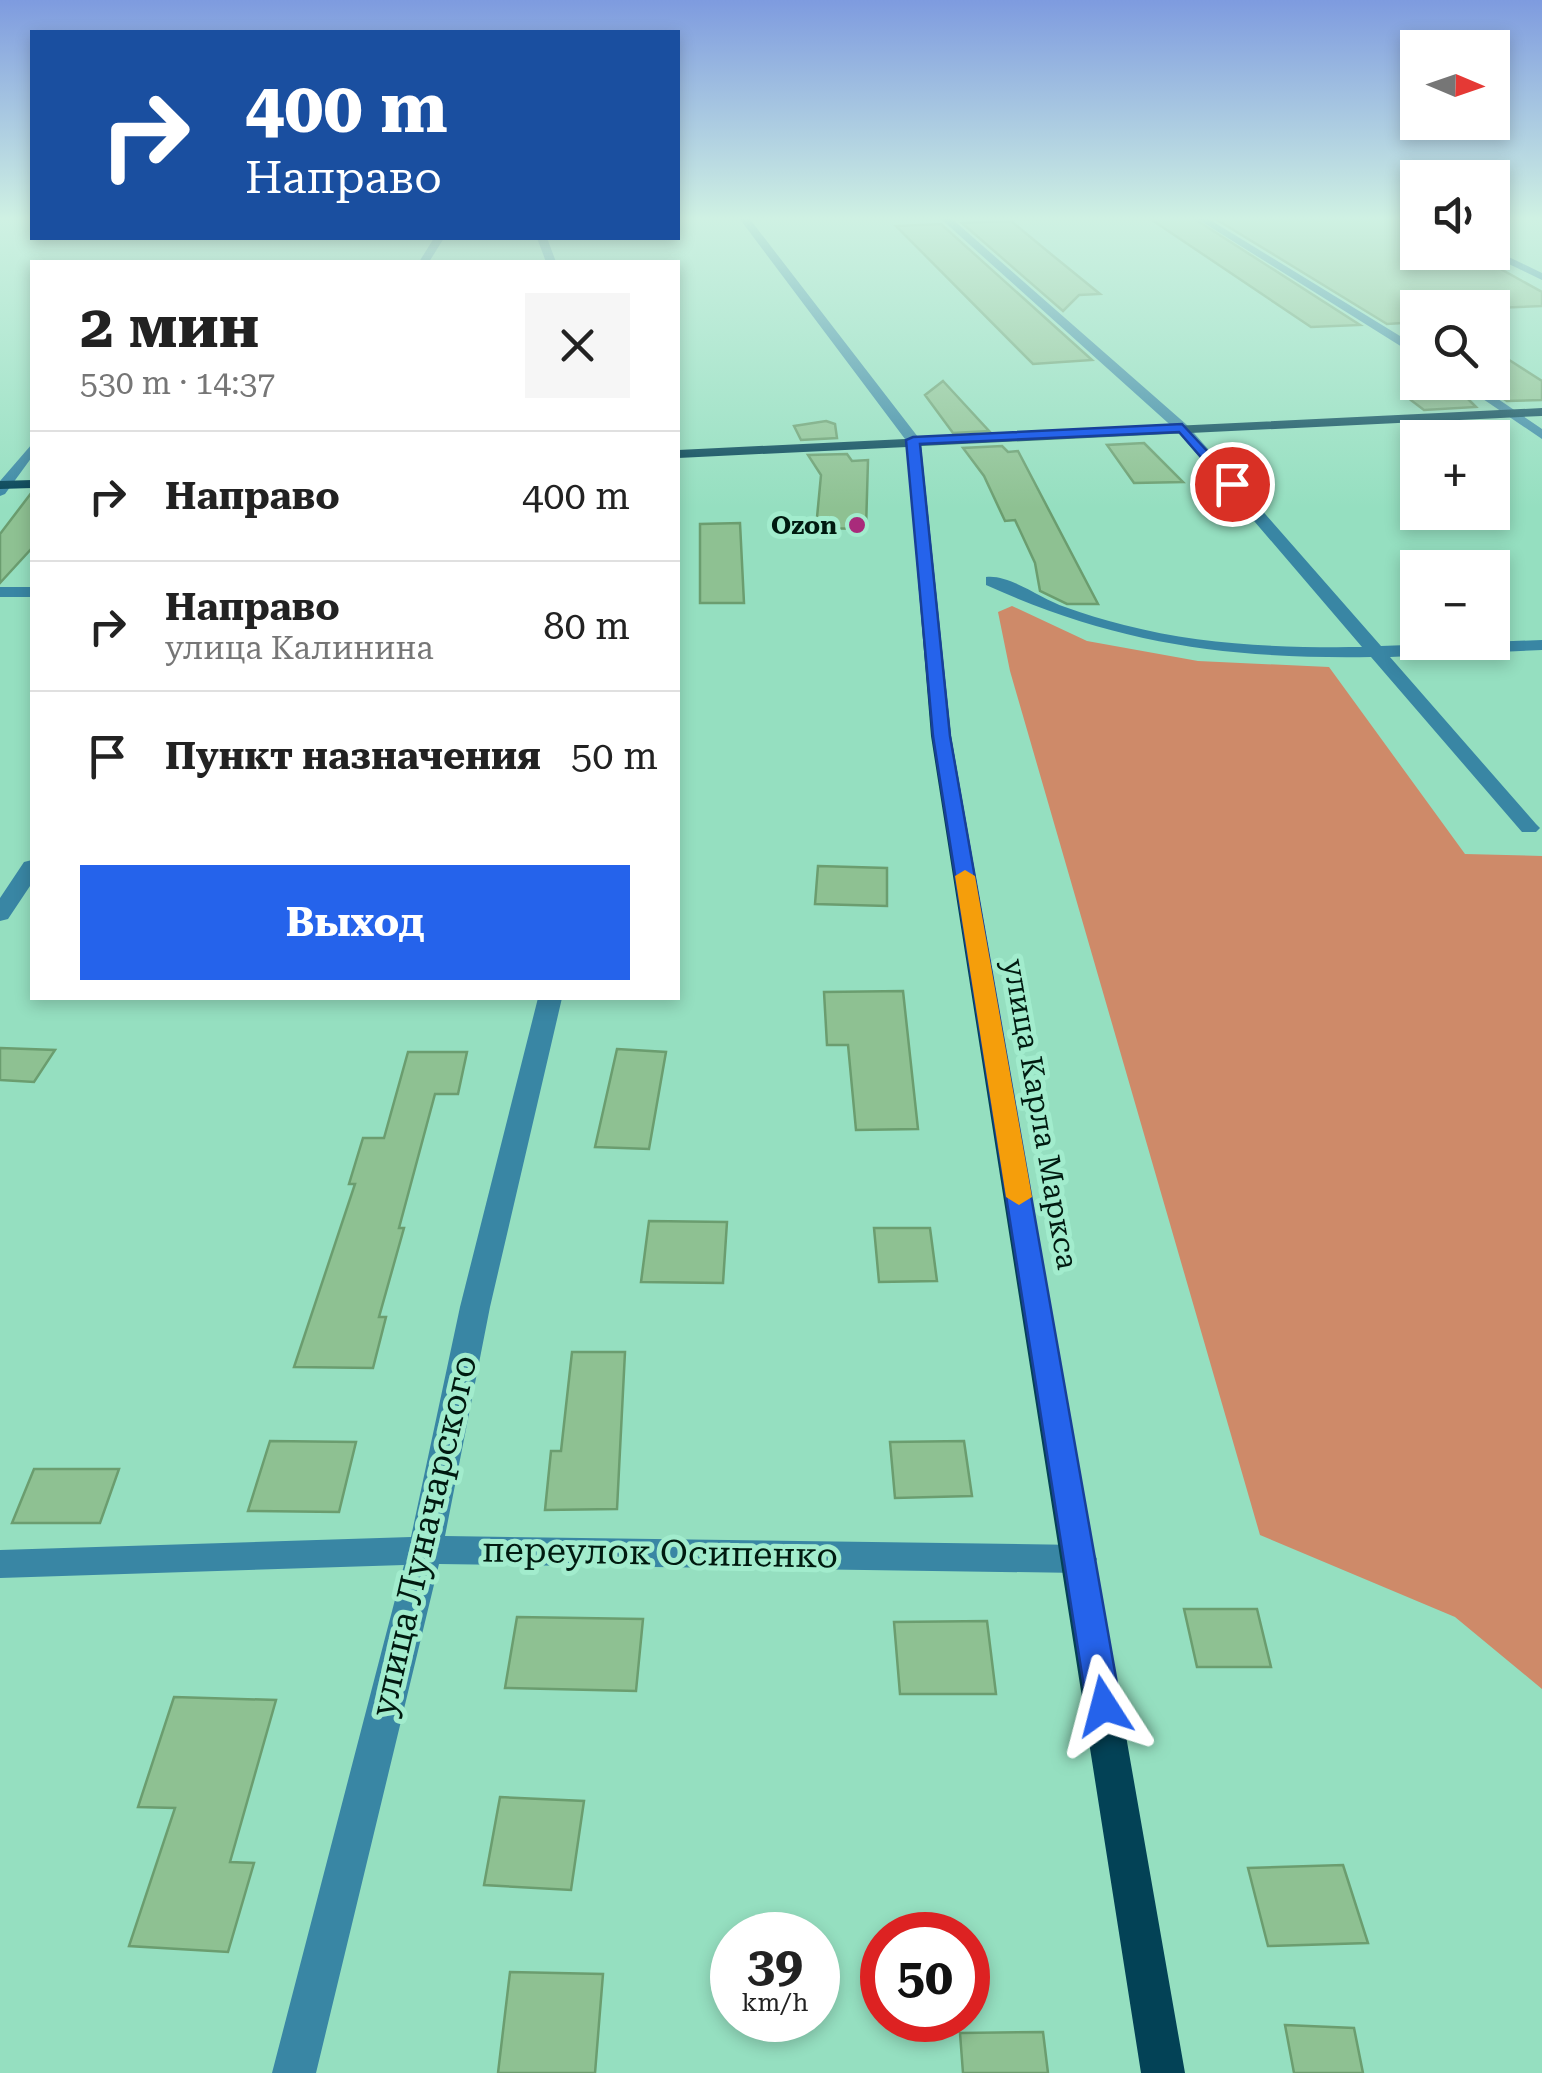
<!DOCTYPE html>
<html lang="ru">
<meta charset="utf-8">
<style>
:root{--surface:#fff;--page:#f6f6f6;--text:#222;--muted:#767676;--line:#e0e0e0;--accent:#2563eb}
body{margin:0;font-family:"Roboto Serif",serif;background:var(--page);color:var(--text);height:100vh;display:flex;flex-direction:column;font-size:38px;white-space:nowrap}
*{box-sizing:border-box;margin:0}
p{font-size:32px;color:var(--muted)}
.icon{flex:none;width:55px;height:55px;fill:none;stroke:currentColor;stroke-width:2;stroke-linecap:round;stroke-linejoin:round}
.map{position:relative;flex:1;overflow:hidden}
.details{position:absolute;left:30px;top:260px;width:650px;height:740px;display:flex;flex-direction:column;background:var(--surface);border-radius:0px;box-shadow:0 5px 15px #0003}
.details>*{flex:none}
.hud{position:absolute;left:30px;top:30px;width:650px;height:210px;border-radius:0px;box-shadow:0 5px 15px #0003;background:#1a4fa0;color:#fff;overflow:hidden}
.needle{width:65px;rotate:92deg}
.fabs{position:absolute;left:1400px;top:30px;display:grid;gap:20px}
.fabs a{display:grid;place-items:center;width:110px;height:110px;border-radius:0px;background:var(--surface);box-shadow:0 5px 15px #0003;font-size:50px}
.speed{position:absolute;left:710px;top:1912px;display:flex;gap:20px;font-size:50px;font-weight:700;text-align:center}
.speed>*{display:grid;place-content:center;width:130px;height:130px;border-radius:50%;background:var(--surface);box-shadow:0 5px 15px #0003;line-height:1}
.speed small{font-size:25px;font-weight:400}
.speed .limit{border:15px solid #d22;background:#fff;color:#111}
.pin{position:absolute;display:grid;place-items:center;width:85px;height:85px;color:#fff;margin:-42px;border:5px solid #fff;border-radius:50%;box-shadow:0 2px 10px #0007}
.me{position:absolute;width:110px;margin:-55px;rotate:351deg;stroke-linejoin:round;filter:drop-shadow(0 0 8px #0008)}
.turn{display:flex;align-items:center;gap:35px;height:210px;padding:0 50px;font-size:45px}
.turn .icon{width:130px;height:130px;stroke-width:2.5}
.turn b{display:block;font-size:70px;line-height:85px}
.round{display:grid;place-items:center;flex:none;width:105px;height:105px;border-radius:0px;background:var(--page)}
.head{display:flex;align-items:center;justify-content:space-between;height:170px;padding:0 50px}
h1{font-size:60px;font-weight:700;line-height:75px}
.cta{display:flex;gap:20px;margin-top:auto;padding:20px 50px}
.cta a{flex:1;height:115px;border-radius:0px;background:var(--accent);color:#fff;font-size:40px;font-weight:700;line-height:115px;text-align:center}
ul{padding:0;list-style:none}
li{display:flex;align-items:center;gap:30px;height:130px;padding:0 50px;border-top:2px solid var(--line)}
li div{flex:1}
li b{display:block;font-size:38px}
li em{font-style:normal}
.map>svg:first-child{display:block}
.green{fill:#ce8a69}
.building{fill:#8ec192;stroke:#6b9d6f;stroke-width:2.5}
.lines{fill:none;stroke-linecap:round;stroke-linejoin:round}
.minor{fill:#3986a4;fill-rule:evenodd}
.major{fill:#034256;fill-rule:evenodd}
.route{fill:#2563eb;stroke:#184099;stroke-width:2.5}
.slow{fill:#f59e0b}
.poi-dot{fill:#a92b7b;stroke:#a2eccd;stroke-width:4}
.labels{text-anchor:middle;dominant-baseline:central;stroke-width:10;stroke-linejoin:round;paint-order:stroke}
.far-poi-label{font-size:25px;font-weight:bold;fill:#001a10;stroke:#a2eccd;text-anchor:end}
.street-label{font-size:30px;fill:#001a10;stroke:#a2eccd}
.near-street-label{font-size:35px;fill:#001a10;stroke:#a2eccd}
</style>
<div class="map">
<svg width="1542" height="2073" viewBox="0 0 1542 2073">
<rect width="100%" height="100%" fill="#95dfc0"/>
<!-- green -->
<path class="green" d="M1012 606 1087 641 1198 661 1329 667 1465 854 1542 856V1689L1455 1617 1260 1535 1010 671 998 612Z"/>
<!-- building -->
<path class="building" d="M1149 218H1193L1360 325 1311 327Z
M1214 218 1418 220V252H1470L1542 292V306L1492 308V300L1423 305 1427 308H1418V322L1387 324Z
M1011 221 1046 250 1100 294 1079 295 1063 311 962 223Z
M941 224 1092 360 1033 364 896 226Z
M1492 349 1542 381V400L1507 401 1492 391Z
M943 381 989 431 953 433 925 395Z
M1462 393 1476 407 1424 410 1404 395Z
M826 421 835 424 837 438 801 440 794 426Z
M1491 422 1506 438H1462L1444 424Z
M1144 443 1183 482 1134 483 1107 445Z
M1002 446 1008 452 1018 451 1098 604H1067L1040 591 1035 563 1015 520 1005 521 984 476 963 448Z
M847 454 852 461 868 460 866 529 816 528 821 475 808 455Z
M32 492V548L0 583V534Z
M740 523 744 603H700V524Z
M818 866 887 868V906L815 904Z
M903 991 918 1129 856 1130 848 1045H827L824 992Z
M0 1048 55 1050 34 1082 0 1080Z
M617 1049 666 1052 649 1149 595 1147Z
M408 1052H467L458 1094H435L399 1228H404L379 1317H386L373 1368 294 1367 355 1184H349L363 1138H384Z
M649 1221 727 1222 723 1283 641 1282Z
M874 1228H930L937 1281 879 1282Z
M572 1352H625L617 1509 545 1510 551 1451H561Z
M270 1441 356 1442 339 1512 248 1511Z
M964 1441 972 1496 895 1498 890 1442Z
M34 1469H119L100 1523H12Z
M1184 1609H1257L1271 1667H1197Z
M517 1617 643 1619 636 1691 505 1688Z
M987 1621 996 1694H900L894 1622Z
M174 1697 276 1700 230 1862 254 1863 228 1952 129 1946 175 1808 138 1807Z
M500 1797 584 1801 571 1890 484 1885Z
M1343 1865 1368 1943 1268 1946 1248 1868Z
M510 1972 603 1974 595 2073H498Z
M1285 2025 1354 2028 1363 2073H1294Z
M1043 2032 1048 2073H963L960 2033Z"/>
<g class="lines">
<!-- minor -->
<path class="minor" d="M739 218H749L918 437V443H908Z
M940 218H951L1187 425 1381 646 1542 640V650L1390 657 1536 824 1540 828 1536 832H1522L1371 657C1229 659 1116 644 986 585V577C1010 574 1041 599 1065 607 1084 614 1104 620 1124 625 1201 645 1283 648 1362 647L1177 431Z
M1196 218H1207L1418 347V357Z
M434 238H444L429 262H419Z
M537 238H547L556 262H546Z
M1492 249 1542 273V280L1488 254Z
M1458 382H1473L1542 429V439Z
M32 444V457L5 494 0 496V481Z
M0 587H32V597H0Z
M32 860V883L8 919 0 921V898L24 862Z
M538 998H562L490 1307 445 1536 1080 1545 1092 1549 1097 1559 1092 1569 1080 1573 439 1564 316 2073H272L404 1565 0 1578V1550L411 1537 460 1307Z"/>
<!-- major -->
<path class="major" d="M1542 408V416L921 446 951 736 1185 2073H1141L931 736 907 447 678 458V450Z
M32 480V488L0 489V481Z"/>
</g>
<!-- sky -->
<linearGradient id="sky" x2="0" y2="1"><stop stop-color="#7e9bdf"/><stop offset="0.43" stop-color="#cff1e3"/><stop offset="1" stop-color="#cff1e3" stop-opacity="0"/></linearGradient>
<rect width="1542" height="508" fill="url(#sky)"/>
<!-- route -->
<path class="route" d="M1182 424 1236 482V487H1227L1179 432 920 444 950 736 1121 1706 1116 1716 1104 1721 1092 1716 1087 1706 933 736 906 440 913 437Z"/>
<!-- slow -->
<path class="slow" d="M965 870 975 876 1032 1197 1019 1205 1006 1197 955 876Z"/>
<!-- markers -->
<circle class="poi-dot" cx="857" cy="525" r="10"/>
<g class="labels">
<!-- far-poi labels -->
<g class="far-poi-label">
<text x="837" y="525">Ozon</text>
</g>
<!-- street labels -->
<g class="street-label">
<text transform="translate(1041 1114) rotate(80)">улица Карла Маркса</text>
</g>
<!-- near-street labels -->
<g class="near-street-label">
<text transform="translate(424 1536) rotate(-77)">улица Луначарского</text>
<text transform="translate(660 1553) rotate(1)">переулок Осипенко</text>
</g>
</g>
</svg>
<div class="fabs">
<a><svg class="needle" viewBox="-14 -14 28 28"><path d="M0-13l5 13h-10z" fill="#e53935"/><path d="M0 13l5-13h-10z" fill="#767676"/></svg></a>
<a><svg class="icon" aria-label="sound" viewBox="0 0 24 24"><path d="M4 9h4l5-4v14l-5-4H4zM17 9q2 3 0 6"/></svg></a>
<a><svg class="icon" aria-label="search" viewBox="0 0 24 24"><circle cx="10" cy="10" r="6"/><path d="M15 15l6 6"/></svg></a>
<a>+</a>
<a>−</a>
</div>
<div class="speed"><div>39<small>km/h</small></div><div class="limit">50</div></div>
<div class="pin" style="left:1232px;top:484px;background:#d93025"><svg class="icon" aria-label="arrive" viewBox="0 0 24 24"><path d="M6 21V4h12l-3 4 3 4H6"/></svg></div>
<svg class="me" style="left:1104px;top:1706px" viewBox="-20 -20 40 40"><path d="M0-17L14 15 0 8-14 15z" fill="#2563eb" stroke="#fff" stroke-width="4"/></svg>
<div class="hud">
<div class="turn"><svg class="icon" aria-label="right" viewBox="0 0 24 24"><path d="M7 20v-9h11M14 6l5 5-5 5"/></svg><div><b>400 m</b>Направо</div></div>
</div>
<section class="details">
<div class="head"><div><h1>2 мин</h1><p>530 m · 14:37</p></div><a class="round"><svg class="icon" aria-label="close" viewBox="0 0 24 24"><path d="M6 6l12 12M18 6L6 18"/></svg></a></div>
<ul>
<li><svg class="icon" aria-label="right" viewBox="0 0 24 24"><path d="M7 20v-9h11M14 6l5 5-5 5"/></svg><div><b>Направо</b></div><em>400 m</em></li>
<li><svg class="icon" aria-label="right" viewBox="0 0 24 24"><path d="M7 20v-9h11M14 6l5 5-5 5"/></svg><div><b>Направо</b><p>улица Калинина</p></div><em>80 m</em></li>
<li><svg class="icon" aria-label="arrive" viewBox="0 0 24 24"><path d="M6 21V4h12l-3 4 3 4H6"/></svg><div><b>Пункт назначения</b></div><em>50 m</em></li>
</ul>
<div class="cta"><a>Выход</a></div>
</section>
</div>
